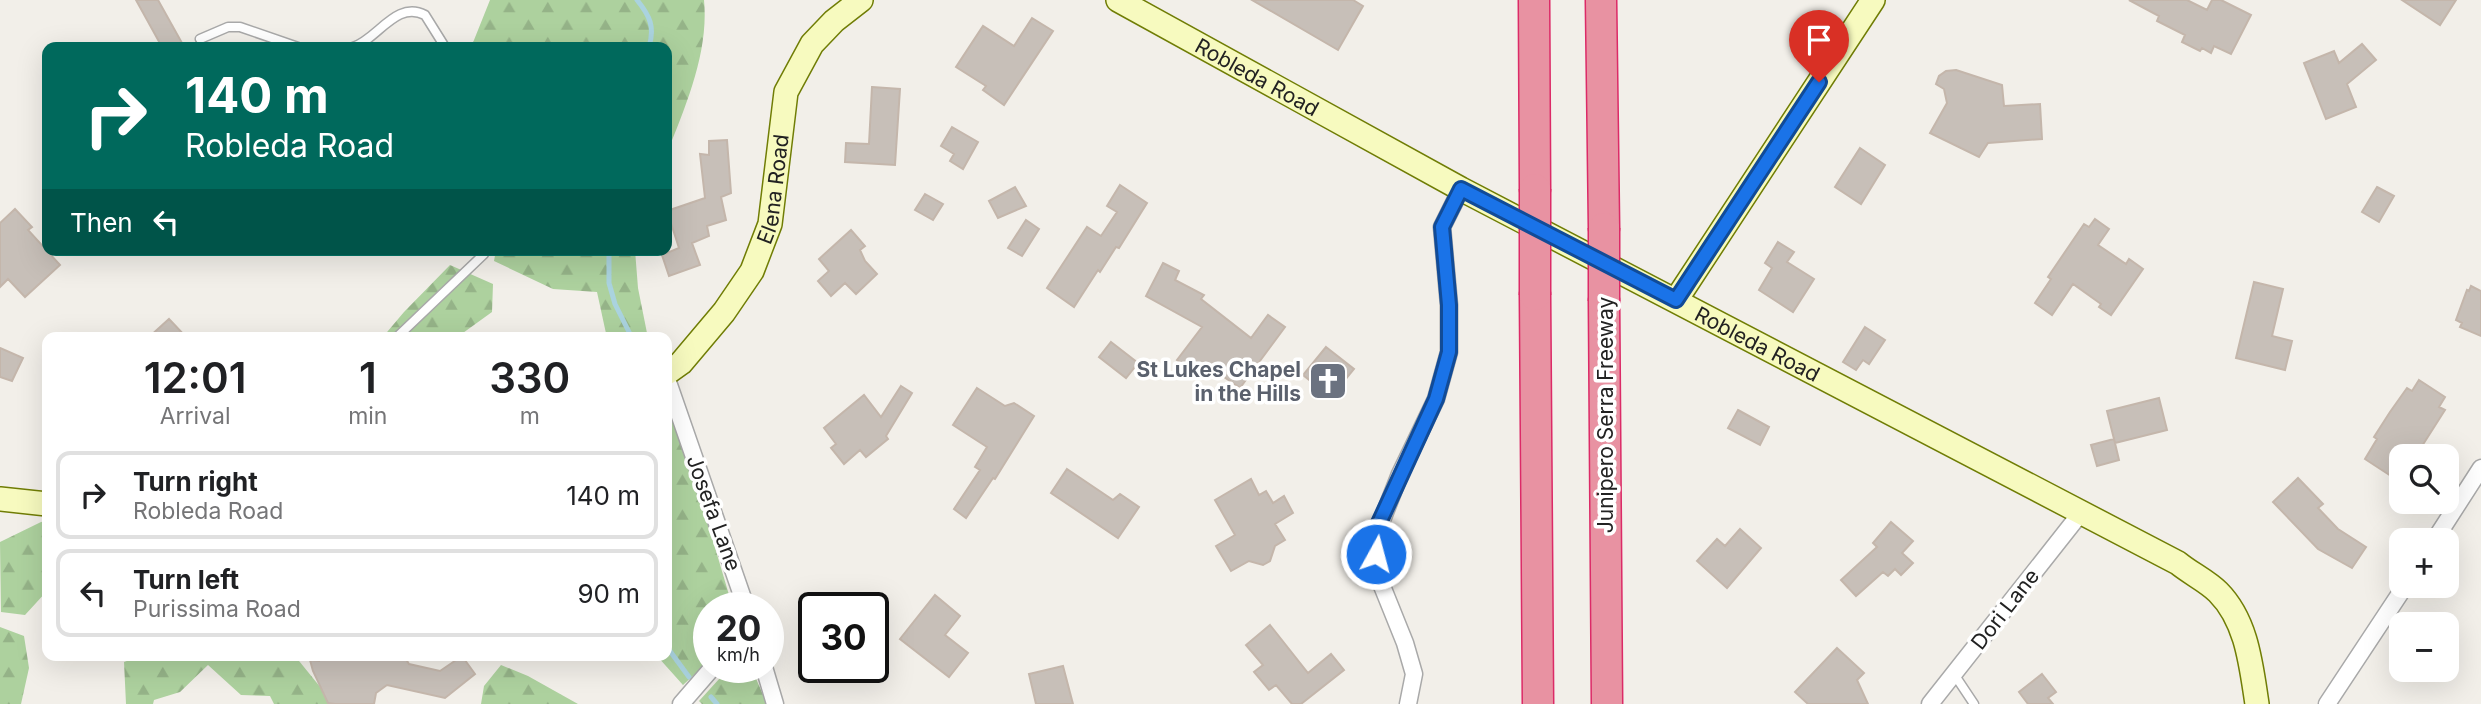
<!DOCTYPE html>
<meta charset="utf-8">
<style>
:root{--surface:#fff;--page:#f2f2f2;--text:#202124;--muted:#757577;--line:#e0e0e0}
body{margin:0;font-family:Inter,sans-serif;background:var(--page);color:var(--text);height:100vh;display:flex;flex-direction:column;font-size:26px;white-space:nowrap}
*{box-sizing:border-box;margin:0}
p{font-size:23px;color:var(--muted)}
.icon{flex:none;width:38px;height:38px;fill:none;stroke:currentColor;stroke-width:2;stroke-linecap:round;stroke-linejoin:round}
.map{position:relative;flex:1;overflow:hidden}
.sheet{position:absolute;left:42px;top:332px;width:630px;height:329px;display:flex;flex-direction:column;background:var(--surface);border-radius:14px;box-shadow:0 7px 28px #0002}
.sheet>*{flex:none}
.top-card{position:absolute;left:42px;top:42px;width:630px;height:214px;border-radius:14px;box-shadow:0 7px 28px #0002;background:#00695c;color:#fff;overflow:hidden}
.fabs{position:absolute;left:2389px;top:444px;display:grid;gap:14px}
.fabs a{display:grid;place-items:center;width:70px;height:70px;border-radius:14px;background:var(--surface);box-shadow:0 7px 28px #0002;font-size:35px}
.speed{position:absolute;left:693px;top:592px;display:flex;gap:14px;font-size:35px;font-weight:700;text-align:center}
.speed>*{display:grid;place-content:center;width:91px;height:91px;border-radius:50%;background:var(--surface);box-shadow:0 7px 28px #0002;line-height:1}
.speed small{font-size:18px;font-weight:400}
.speed .limit{border:4px solid #111;border-radius:10px;background:#fff;color:#111}
.pin{position:absolute;display:grid;place-items:center;width:60px;height:60px;color:#fff;margin:-72px -30px;border-radius:50% 50% 50% 0;rotate:-45deg;box-shadow:0 0 7px #0007}
.pin .icon{rotate:45deg}
.me{position:absolute;width:77px;margin:-38px;rotate:7deg;stroke-linejoin:round;filter:drop-shadow(0 0 5px #0008)}
.turn{display:flex;align-items:center;gap:24px;height:147px;padding:0 28px;font-size:32px}
.turn .icon{width:91px;height:91px;stroke-width:2.5}
.turn b{display:block;font-size:49px;line-height:60px}
.then{display:flex;align-items:center;height:66px;padding:0 28px;background:#0003;gap:14px;font-size:26px}
.eta{display:flex;justify-content:space-evenly;align-items:center;height:119px;text-align:center}
.eta b{font-size:42px;font-weight:600;line-height:49px}
ul{padding:0;list-style:none}
li{display:flex;align-items:center;gap:21px;height:88px;margin:0 14px 10px;padding:0 14px;border:4px solid var(--line);border-radius:14px}
li div{flex:1}
li b{display:block;font-size:26px}
li em{font-style:normal}
.map>svg:first-child{display:block}
.forest{fill:url(#forest-firs)}
.lines{fill:none;stroke-linecap:round;stroke-linejoin:round}
.stream{stroke:#aad3df;stroke-width:5}
.building{fill:#c7bfb8;stroke:#c4b6ab;stroke-width:2}
.lane-casing{stroke:#a9a9a9;stroke-width:11}
.street-casing{stroke:#a9a9a9;stroke-width:19}
.secondary-casing{stroke:#707d05;stroke-width:26}
.highway-casing{stroke:#dc2a67;stroke-width:33}
.lane{stroke:#fff;stroke-width:8}
.street{stroke:#fff;stroke-width:16}
.secondary{stroke:#f7fabf;stroke-width:23}
.highway{stroke:#e892a2;stroke-width:30}
.highway-bridge-casing{stroke:#dc2a67;stroke-width:33;stroke-linecap:butt}
.highway-bridge{stroke:#e892a2;stroke-width:30}
.route-casing{stroke:#114b97;stroke-width:18}
.route{stroke:#1a73e8;stroke-width:12}
.labels{text-anchor:middle;dominant-baseline:central;stroke-width:7;stroke-linejoin:round;paint-order:stroke}
.street-label{font-size:21px;fill:#222;stroke:#fff}
.worship-label{font-size:21px;font-weight:bold;fill:#5b616d;stroke:#fff;text-anchor:end}
</style>
<div class="map">
<svg width="2481" height="704" viewBox="0 0 2481 704">
<defs>
<pattern id="forest-firs" width="22" height="20" patternUnits="userSpaceOnUse" patternTransform="scale(1.75)"><rect width="22" height="20" fill="#add19e"/><path d="M5 1l3.5 6h-7zM16 11l3.5 6h-7z" fill="#95b388"/></pattern>
</defs>
<rect width="100%" height="100%" fill="#f2efe9"/>
<!-- forest -->
<path class="forest" d="M490 0H704C709 52 686 105 667 153V47H473L472 45Z
M496 250H635L638 288 648 338H607L597 292 553 289 494 261Z
M450 265 493 284 492 312 456 338H382L404 312Z
M667 409 685 446 732 605V607H709V661L683 685 657 656H667Z
M47 521V591L25 615 1 612 0 542 41 522Z
M0 627 24 636 29 668 21 704H0Z
M141 656H295L334 704H274L270 696 241 695 208 665 180 692 154 700 153 704H126L124 662Z
M501 665 528 676 578 704H481L484 686Z
M730 667H751L767 704H702L699 701Z"/>
<g class="lines">
<!-- stream -->
<path class="stream" d="M637 0C650 16 655 27 649 47
M609 250V283L615 304 632 338
M667 647 689 677
M711 697 717 704"/>
</g>
<!-- building -->
<path class="building" d="M136 0H158L182 43 174 47H162Z
M1252 0H1353L1363 6 1338 50Z
M2129 0H2187L2207 10 2212 0H2221L2251 15 2231 54 2214 46 2211 53 2202 48 2200 51 2182 42 2185 35 2157 21 2159 16Z
M2402 0H2456L2440 25Z
M1032 18 1053 31 1004 105 983 90 986 86 956 67 983 26 1014 46Z
M2362 44 2376 60 2347 84 2356 107 2326 119 2304 63 2334 51 2339 63Z
M1956 70 2002 85 2004 106 2040 104 2042 139 1988 143 1979 157 1930 133 1947 103 1944 89 1936 84 1939 76 1946 71Z
M872 87 900 89 895 165 845 162 846 143 869 144Z
M952 127 978 142 963 169 950 161 954 154 941 146Z
M727 140 731 193 721 197 726 220 707 226 709 236 692 243 700 265 669 276 662 255 679 248 667 211 705 198 700 154 709 155V141Z
M1860 148 1885 165 1861 204 1835 187Z
M1120 185 1147 203 1119 248 1116 247 1100 272 1098 270 1074 307 1047 288 1087 227 1101 236 1117 212 1107 206Z
M1015 187 1026 206 998 218 989 201Z
M2377 187 2394 196 2379 222 2362 212Z
M925 194 943 204 933 220 915 210Z
M15 209 32 227 28 230 60 265 25 297 8 279 0 287V223Z
M2095 219 2109 229 2098 245 2126 264 2129 259 2143 269 2111 315 2099 307 2101 304 2073 284 2052 315 2035 303 2051 279 2048 277 2084 224 2089 227Z
M1026 220 1039 229 1022 256 1008 248Z
M851 230 865 246 860 250 865 261 877 274 856 294 845 283 831 296 818 281 829 271 819 259Z
M1778 242 1794 252 1787 262 1814 279 1793 312 1759 290 1772 268 1765 263Z
M1163 263 1179 271 1175 280 1204 295 1201 299 1251 338 1268 315 1285 327 1240 388 1205 364 1195 373 1177 360 1202 327 1146 296Z
M2254 282 2283 289 2272 336 2292 341 2285 370 2236 358Z
M2471 286 2481 291V336L2460 327 2462 323 2456 320 2467 290 2469 291Z
M169 319 187 338H148Z
M1865 327 1885 340 1869 364 1863 360 1856 370 1843 362Z
M1111 342 1138 363 1126 378 1099 357Z
M1326 347 1354 369 1331 397 1303 375Z
M0 348 23 358 12 381 0 377Z
M2419 380 2445 397 2439 407 2445 410 2415 457H2401V468L2394 478 2365 459 2377 439 2374 437 2390 412 2407 388 2412 391Z
M901 386 912 393 886 436 888 439 866 457 860 450 844 464 831 448 836 444 824 428 864 395 881 417Z
M977 388 1005 406 1014 403 1034 416 995 479 993 478 966 518 954 509 980 470 975 467 987 447 953 425Z
M2159 398 2167 430 2115 443 2107 411Z
M1738 410 1769 427 1760 445 1728 428Z
M2114 439 2119 460 2097 466 2091 445Z
M1067 469 1113 500 1120 494 1139 507 1118 538 1051 493Z
M2298 478 2323 504 2318 508 2338 529 2366 547 2352 568 2318 549 2273 502Z
M1251 479 1259 495 1266 491 1273 503 1284 496 1293 513 1275 524 1285 540 1275 546 1270 561 1263 565 1249 561 1231 571 1216 546 1235 535 1215 500Z
M1891 522 1913 541 1902 553 1913 563 1901 575 1895 569 1888 576 1883 572 1856 596 1841 580 1877 547 1873 543Z
M1740 529 1761 548 1727 588 1697 561 1717 539 1725 546Z
M935 595 960 616 945 635 968 653 949 677 900 639Z
M1270 625 1308 673 1331 654 1344 670 1301 704H1292L1276 685 1269 690 1254 672 1263 665 1246 645Z
M1837 648 1864 673 1857 680 1868 704H1808L1795 692Z
M319 656H404L409 664 440 671 462 656 475 674 445 698 387 685 376 693 374 704H335L328 703 313 671 310 660 319 661Z
M1063 666 1073 704H1036L1029 674Z
M2042 674 2056 692 2048 698 2053 704H2028L2019 692Z"/>
<g class="lines">
<defs>
<path id="lane" d="M200 39 228 27H240L298 47
M353 47C378 39 396 0 425 15L445 47
M396 338 484 254 486 250
M1954 674 1974 704"/>
<path id="street" d="M667 379 746 607
M2434 541 2481 468
M764 667 775 704
M681 704 713 667
M1408 704 1414 674 1405 643 1376 571 1375 538 1400 474 1436 399 1449 352V305L1442 227 1461 189
M1930 704 2080 514
M2327 704 2405 586"/>
<g id="secondary">
<path id="s1" d="M1118 0 1461 189 2178 563C2190 573 2207 581 2218 592 2247 621 2251 665 2257 704"/>
<path d="M1676 300 1873 0"/>
<path id="s2" d="M667 373 681 363 724 312 752 271 770 224 786 92 812 44 834 21 861 0"/>
<path d="M0 499 47 504"/>
</g>
<path id="highway" d="M1534 0 1535 189
M1601 0 1604 228
M1535 295 1538 704
M1604 301 1607 704"/>
</defs>
<!-- lane casing -->
<use href="#lane" class="lane-casing"/>
<!-- street casing -->
<use href="#street" class="street-casing"/>
<!-- secondary casing -->
<use href="#secondary" class="secondary-casing"/>
<!-- highway casing -->
<use href="#highway" class="highway-casing"/>
<!-- lane -->
<use href="#lane" class="lane"/>
<!-- street -->
<use href="#street" class="street"/>
<!-- secondary -->
<use href="#secondary" class="secondary"/>
<!-- highway -->
<use href="#highway" class="highway"/>
<defs>
<path id="highway-bridge" d="M1535 189V295
M1604 228V301"/>
</defs>
<!-- highway-bridge casing -->
<use href="#highway-bridge" class="highway-bridge-casing"/>
<!-- highway-bridge -->
<use href="#highway-bridge" class="highway-bridge"/>
</g>
<g class="lines">
<defs>
<path id="route" d="M1376 554 1375 538 1379 523 1436 399 1449 352V305L1442 227 1461 189 1676 300 1819 82"/>
</defs>
<!-- route casing -->
<use href="#route" class="route-casing"/>
<!-- route -->
<use href="#route" class="route"/>
</g>
<!-- icons -->
<defs>
<symbol id="church-square" viewBox="-11 -11 22 22"><rect x="-9" y="-9" width="18" height="18" rx="4" fill="#6b7280" stroke="#fff"/><path d="M-1.2-6h2.4v3.5h3.3v2.4h-3.3V6h-2.4V-.1h-3.3v-2.4h3.3Z" fill="#fff"/></symbol>
</defs>
<g fill-rule="evenodd">
<use href="#church-square" x="1306" y="359" width="44" height="44"/>
</g>
<g class="labels">
<!-- street labels -->
<g class="street-label">
<text stroke="none"><textPath href="#s1" startOffset="159">Robleda Road</textPath></text>
<text stroke="none"><textPath href="#s2" startOffset="219">Elena Road</textPath></text>
<text stroke="none"><textPath href="#s1" startOffset="726">Robleda Road</textPath></text>
<text transform="translate(1605 415) rotate(-90)">Junipero Serra Freeway</text>
<text transform="translate(714 513) rotate(70)">Josefa Lane</text>
<text transform="translate(2005 609) rotate(-52)">Dori Lane</text>
</g>
<!-- worship labels -->
<g class="worship-label">
<text x="1301" y="369">St Lukes Chapel<tspan x="1301" dy="24">in the Hills</tspan></text>
</g>
</g>
</svg>
<div class="fabs">
<a><svg class="icon" aria-label="search" viewBox="0 0 24 24"><circle cx="10" cy="10" r="6"/><path d="M15 15l6 6"/></svg></a>
<a>+</a>
<a>−</a>
</div>
<div class="speed"><div>20<small>km/h</small></div><div class="limit">30</div></div>
<div class="pin" style="left:1819px;top:82px;background:#d93025"><svg class="icon" aria-label="arrive" viewBox="0 0 24 24"><path d="M6 21V4h12l-3 4 3 4H6"/></svg></div>
<svg class="me" style="left:1376px;top:554px" viewBox="-20 -20 40 40"><circle r="17" fill="#1a73e8" stroke="#fff" stroke-width="3"/><path d="M0-11L8 9 0 5-8 9z" fill="#fff"/></svg>
<div class="top-card">
<div class="turn"><svg class="icon" aria-label="right" viewBox="0 0 24 24"><path d="M7 20v-9h11M14 6l5 5-5 5"/></svg><div><b>140 m</b>Robleda Road</div></div>
<div class="then">Then<svg class="icon" aria-label="left" viewBox="0 0 24 24"><path d="M17 20v-9H6M10 6l-5 5 5 5"/></svg></div>
</div>
<section class="sheet">
<div class="eta">
<div><b>12:01</b><p>Arrival</p></div>
<div><b>1</b><p>min</p></div>
<div><b>330</b><p>m</p></div>
</div>
<ul>
<li><svg class="icon" aria-label="right" viewBox="0 0 24 24"><path d="M7 20v-9h11M14 6l5 5-5 5"/></svg><div><b>Turn right</b><p>Robleda Road</p></div><em>140 m</em></li>
<li><svg class="icon" aria-label="left" viewBox="0 0 24 24"><path d="M17 20v-9H6M10 6l-5 5 5 5"/></svg><div><b>Turn left</b><p>Purissima Road</p></div><em>90 m</em></li>
</ul>
</section>
</div>
